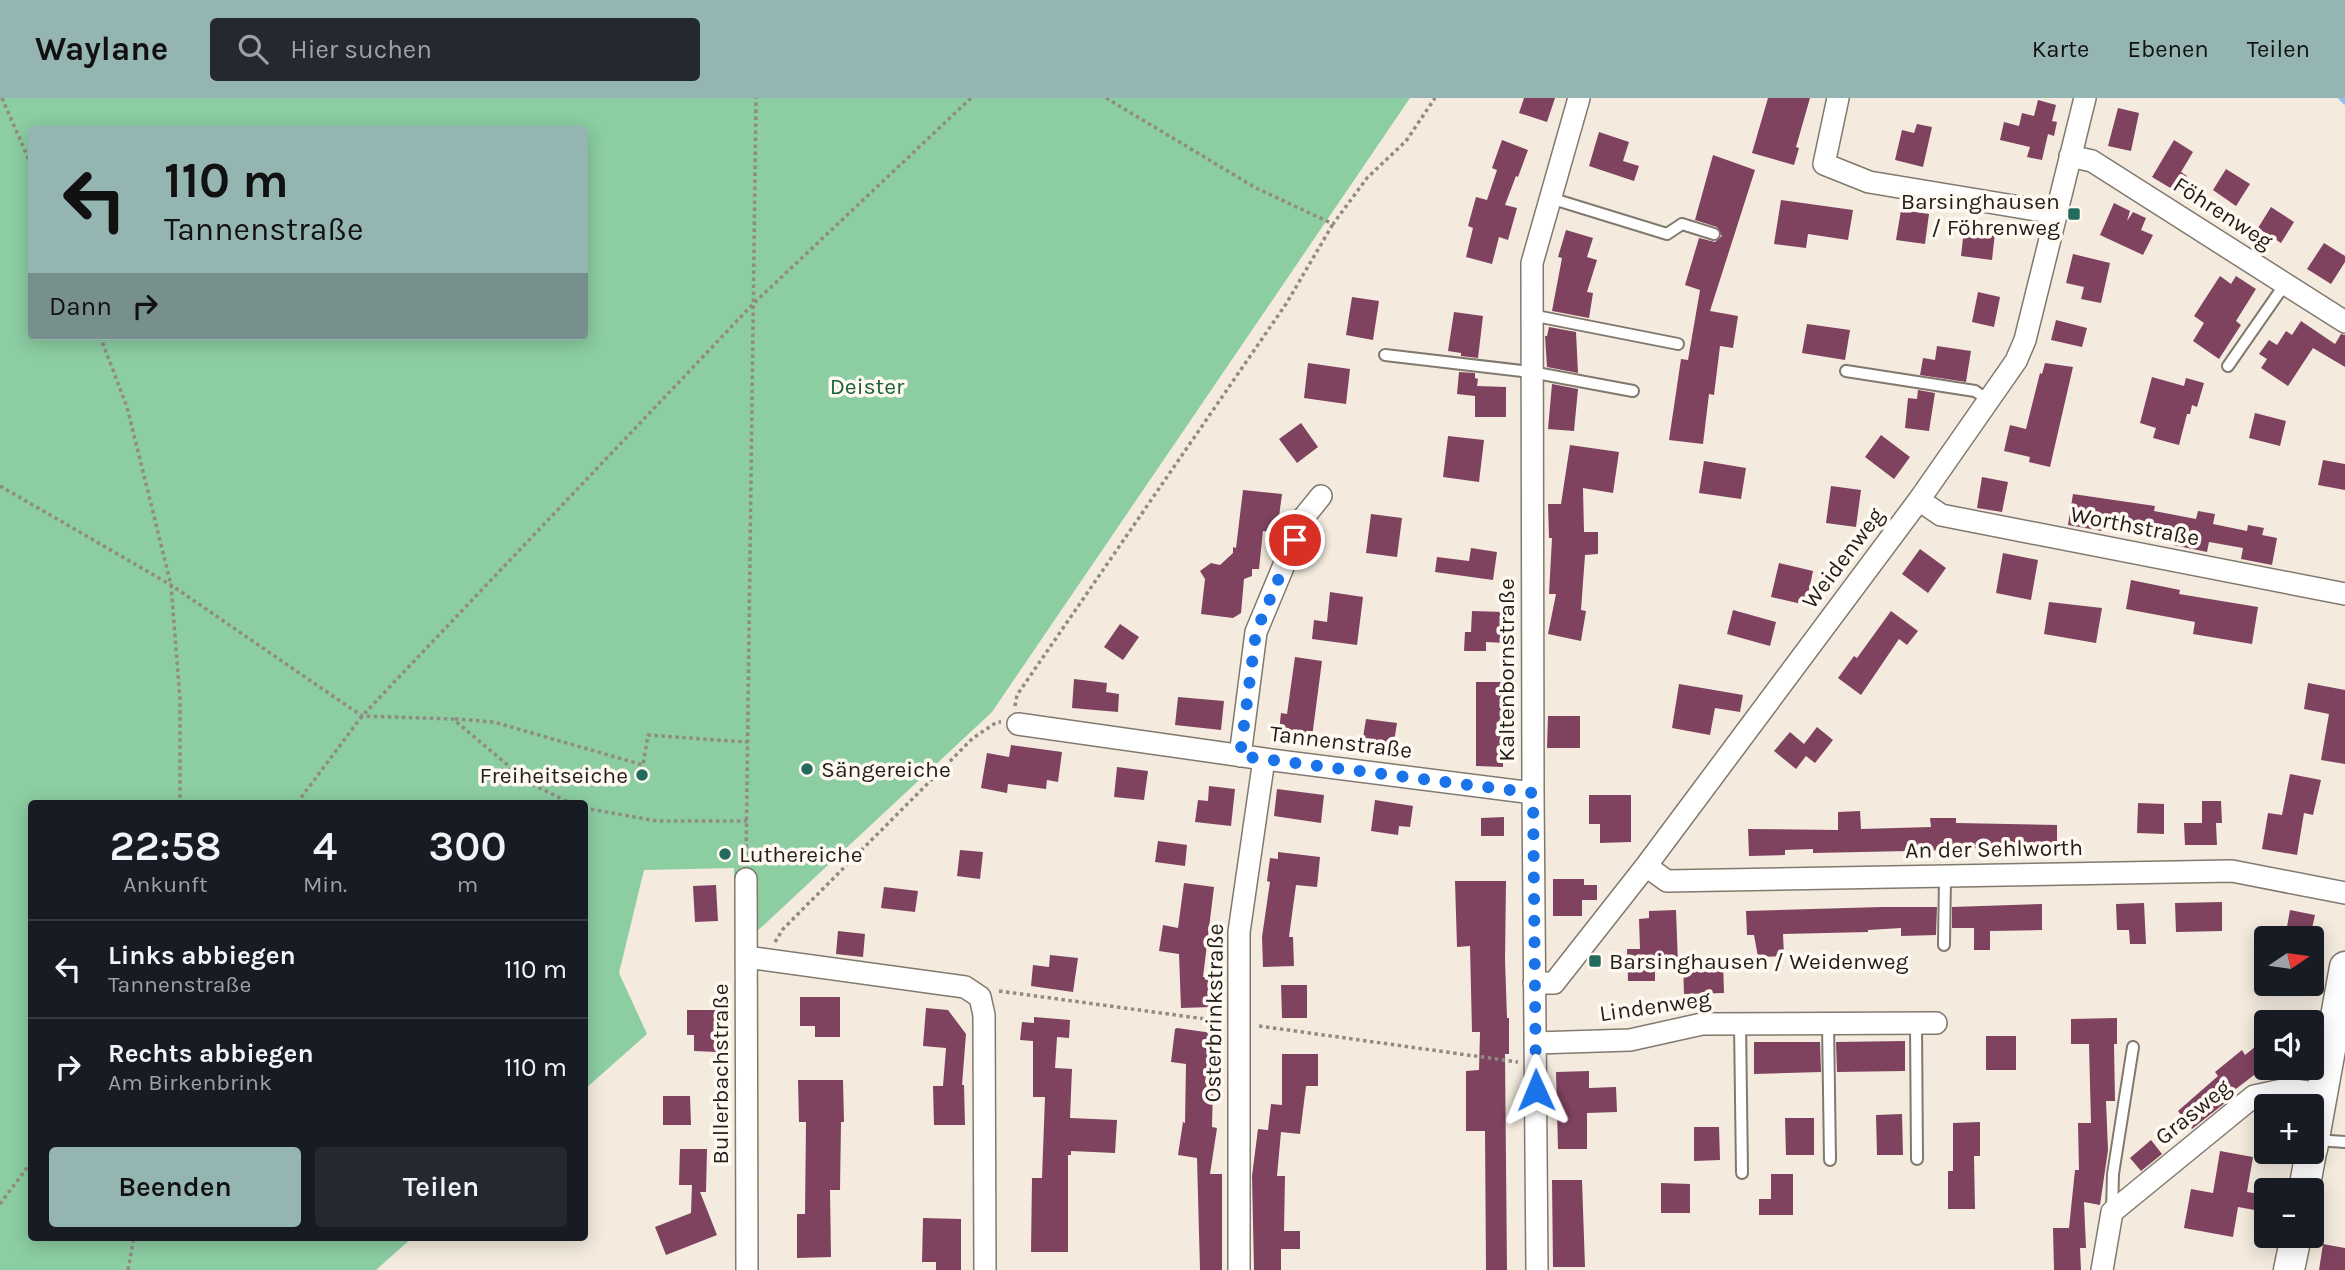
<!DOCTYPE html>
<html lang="de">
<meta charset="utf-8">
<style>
:root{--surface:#171b24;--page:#242831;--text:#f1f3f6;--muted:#9ea1a6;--line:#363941;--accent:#95b5b2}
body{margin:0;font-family:Karla,sans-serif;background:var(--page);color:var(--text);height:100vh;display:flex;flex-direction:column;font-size:26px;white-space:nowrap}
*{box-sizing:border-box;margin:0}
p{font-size:23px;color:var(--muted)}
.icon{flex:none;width:38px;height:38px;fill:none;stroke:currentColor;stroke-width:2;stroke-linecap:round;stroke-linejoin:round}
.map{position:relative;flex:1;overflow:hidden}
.side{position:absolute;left:28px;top:702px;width:560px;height:441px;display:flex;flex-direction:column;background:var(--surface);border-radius:7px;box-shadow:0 4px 18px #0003}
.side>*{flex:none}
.hud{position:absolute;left:28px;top:28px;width:560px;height:214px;border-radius:7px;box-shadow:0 4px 18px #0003;background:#95b5b2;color:#111;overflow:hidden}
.needle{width:46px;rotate:77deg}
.fabs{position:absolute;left:2254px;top:828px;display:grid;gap:14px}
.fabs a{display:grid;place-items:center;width:70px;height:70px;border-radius:7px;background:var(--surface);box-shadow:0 4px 18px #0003;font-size:35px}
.pin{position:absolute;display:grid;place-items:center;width:60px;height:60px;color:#fff;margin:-30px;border:4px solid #fff;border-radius:50%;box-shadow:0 2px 7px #0007}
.me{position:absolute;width:77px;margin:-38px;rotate:359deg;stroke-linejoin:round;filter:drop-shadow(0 0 5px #0008)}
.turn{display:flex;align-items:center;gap:24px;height:147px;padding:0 21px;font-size:32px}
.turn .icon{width:91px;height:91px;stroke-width:2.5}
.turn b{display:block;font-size:49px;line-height:60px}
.then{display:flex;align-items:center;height:66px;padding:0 21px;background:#0003;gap:14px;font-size:26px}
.eta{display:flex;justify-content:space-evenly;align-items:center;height:119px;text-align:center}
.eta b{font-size:42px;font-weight:600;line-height:49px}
.cta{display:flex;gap:14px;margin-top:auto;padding:14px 21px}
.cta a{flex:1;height:80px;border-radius:7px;background:var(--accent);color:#111;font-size:28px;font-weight:600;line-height:80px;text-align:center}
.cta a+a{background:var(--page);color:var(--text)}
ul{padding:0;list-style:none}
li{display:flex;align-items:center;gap:21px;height:98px;padding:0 21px;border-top:2px solid var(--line)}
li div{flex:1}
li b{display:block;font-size:26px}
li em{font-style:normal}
header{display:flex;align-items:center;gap:42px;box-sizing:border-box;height:98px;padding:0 35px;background:var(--accent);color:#111}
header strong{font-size:33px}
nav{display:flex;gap:38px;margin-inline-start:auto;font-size:24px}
.search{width:490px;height:63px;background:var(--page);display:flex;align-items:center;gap:18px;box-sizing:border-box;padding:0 24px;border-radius:7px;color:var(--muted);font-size:26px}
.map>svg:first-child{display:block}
.forest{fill:#8ccda2;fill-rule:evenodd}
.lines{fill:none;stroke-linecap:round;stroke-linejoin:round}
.stream{stroke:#89c4f2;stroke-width:5}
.building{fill:#7f4360}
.service-casing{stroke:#81796d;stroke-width:14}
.minor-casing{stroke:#81796d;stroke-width:24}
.secondary-casing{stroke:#81796d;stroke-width:33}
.path{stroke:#918b82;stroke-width:3.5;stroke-dasharray:3.5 3.5;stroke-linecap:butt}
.service{stroke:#fff;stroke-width:10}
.minor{stroke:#fff;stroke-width:21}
.secondary{stroke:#fff;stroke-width:30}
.route{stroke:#1a73e8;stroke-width:12;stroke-dasharray:0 21.6}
.poi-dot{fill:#246a5e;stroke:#fff9f1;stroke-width:2.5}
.labels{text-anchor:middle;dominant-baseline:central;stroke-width:7;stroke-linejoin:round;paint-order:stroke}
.poi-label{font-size:23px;fill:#221e1a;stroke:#fff9f1;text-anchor:start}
.street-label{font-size:23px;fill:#221e1a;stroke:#fff9f1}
.park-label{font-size:23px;fill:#19623a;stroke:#fff9f1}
</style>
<header>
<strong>Waylane</strong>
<div class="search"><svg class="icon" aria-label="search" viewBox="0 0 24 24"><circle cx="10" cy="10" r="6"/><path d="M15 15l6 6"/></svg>Hier suchen</div>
<nav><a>Karte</a><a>Ebenen</a><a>Teilen</a></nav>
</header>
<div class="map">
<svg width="2345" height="1172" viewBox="0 0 2345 1172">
<rect width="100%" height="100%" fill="#f4ebde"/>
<!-- forest -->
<path class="forest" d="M0 0H1410L992 614 736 853 734 770 644 772 619 875 647 936 585 991 584 705H32V1139H413L376 1172H0ZM32 32H584V238H32Z"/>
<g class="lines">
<!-- stream -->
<path class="stream" d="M2341 0 2345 4"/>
</g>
<!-- building -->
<path class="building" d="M1524 0H1555L1547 24 1519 15Z
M1768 0H1810L1796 49 1799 50 1794 67 1752 55Z
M2038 2 2056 7 2052 23 2057 24 2054 38 2048 36 2042 62 2027 59 2030 49 2000 42 2004 24 2019 28 2022 15 2034 18Z
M2118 10 2139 15 2131 53 2108 48Z
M1917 26 1932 29 1923 69 1895 62 1902 32 1914 35Z
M1599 34 1629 44 1623 63 1639 68 1634 83 1589 68Z
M1502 42 1528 52 1518 79 1516 78 1505 107 1517 110 1508 142 1499 139 1492 166 1466 159 1473 130 1468 128 1476 99 1487 102 1497 72 1492 70Z
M2174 42 2193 54 2181 74 2187 78 2177 94 2152 79Z
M1713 57 1755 72 1710 213 1738 218 1733 250 1720 248 1714 297 1709 296 1703 346 1669 342 1681 261 1688 262 1700 192 1685 187 1699 140 1715 144 1722 138 1717 129 1695 122Z
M2226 71 2250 86 2236 108 2213 92Z
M1781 102 1853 112 1848 142 1808 136 1806 150 1774 146Z
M2114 105 2130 113 2127 123 2133 114 2146 120 2141 132 2153 137 2143 157 2100 137Z
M2271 109 2294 124 2281 145 2258 130Z
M1901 112 1929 116 1925 146 1896 142Z
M1965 122 1996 126 1992 162 1961 158Z
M1566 132 1593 140 1587 159 1597 162 1587 194 1593 195 1589 220 1552 213 1562 160 1558 159Z
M2324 145 2345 158V164L2331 186 2307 171Z
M2073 156 2110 165 2101 205 2081 201 2084 189 2066 185Z
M2220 178 2231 186 2236 178 2256 191 2236 223 2241 227 2219 261 2193 243 2204 225 2194 218Z
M1978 194 2000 199 1994 229 1972 224Z
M1352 199 1379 203 1373 242 1346 237Z
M1454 214 1483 218 1478 260 1461 258V255L1448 253Z
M2056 222 2087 230 2082 249 2051 242Z
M2301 223 2335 246 2341 236 2345 237V269L2313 250 2288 288 2261 270 2267 261 2259 256 2269 242 2277 247 2286 233 2292 237Z
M1807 226 1850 232 1845 262 1802 255Z
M1549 229 1576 234 1578 275 1547 269 1545 238H1547Z
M1937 248 1971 253 1966 284 1920 277 1923 260 1935 262Z
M1308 265 1350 271 1346 306 1304 300Z
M2045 265 2073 269 2050 369 2029 364 2030 359 2004 353 2010 327 2026 331 2040 275 2042 276Z
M1459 274 1475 275V280L1478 281 1477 288 1506 289V319H1475V298L1457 296Z
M2152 279 2184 288 2186 280 2204 285 2197 309 2192 307 2190 316H2187L2179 347 2153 340 2156 330 2140 325Z
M1552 286 1578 291 1574 333 1548 331Z
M1918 292 1935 295 1929 333 1905 330 1908 300 1917 301Z
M2255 315 2286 323 2280 348 2249 340Z
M1301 325 1318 349 1297 365 1279 341Z
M1881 337 1910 359 1894 381 1865 359Z
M1448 338 1484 342 1479 384 1443 379Z
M1570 347 1619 354 1613 395 1583 390 1584 434H1598V456L1585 457 1581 512 1586 513 1581 543 1548 536 1556 496H1549L1552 440H1549L1548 406H1561Z
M2323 362 2345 366V392L2318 387Z
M1704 363 1746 370 1741 401 1699 395Z
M1982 379 2008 384 2002 414 1977 410Z
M1831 388 1861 392 1856 429 1826 425Z
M1243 392 1282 396 1277 434 1263 433 1259 471H1252V478L1244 481 1241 515 1233 520 1201 516 1205 481 1200 473 1211 465 1220 467 1233 455V449L1236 450Z
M2073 396 2155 408 2154 413 2196 421 2198 413 2215 416 2213 426 2247 433 2248 427 2264 430 2262 437 2277 440 2272 467 2241 461 2243 450 2209 444 2207 454 2173 447 2174 442 2103 430 2102 433 2068 427Z
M1371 416 1402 420 1397 459 1366 455Z
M1471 450 1497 454 1493 482 1435 474 1437 459 1469 463Z
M1920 451 1946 470 1928 495 1902 476Z
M2003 455 2038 462 2031 502 1996 495Z
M1779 465 1813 473 1806 507 1771 499Z
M2131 482 2180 492 2179 496 2258 509 2252 546 2193 536 2195 524 2126 511Z
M1330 494 1363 499 1357 547 1312 541 1314 522 1327 524Z
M2049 504 2102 510 2096 545 2044 536Z
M1733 512 1776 524 1770 548 1727 536Z
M1472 513 1505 514V545L1486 544V553H1464L1465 534H1471Z
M1891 513 1918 533 1907 547 1899 541 1861 597 1838 580 1854 558 1857 560Z
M1120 526 1139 539 1123 562 1104 549Z
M1295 559 1322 563 1311 647 1278 643 1281 615 1287 616Z
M1074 581 1107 585 1106 594 1119 596 1118 614 1072 610Z
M1476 584H1503V669L1476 668Z
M2308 585 2345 592V666L2321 662 2329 616 2304 611Z
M1679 586 1743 597 1740 614 1715 610 1710 637 1672 630Z
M1178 599 1224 603 1221 632 1175 627Z
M1548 618H1580V650H1547Z
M1366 621 1397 625 1392 657 1361 652Z
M1817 629 1833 642 1815 665 1806 658 1796 671 1774 653 1790 634 1804 646Z
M1011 647 1062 654 1058 684 1047 682 1046 691 1008 686 1007 695 981 690 987 655 1009 659Z
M1117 669 1148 673 1144 702 1114 699Z
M2290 676 2321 682 2313 717 2304 715 2297 757 2262 751 2268 715 2282 717Z
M1209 688 1235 691 1231 728 1195 724 1198 702 1208 703Z
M1277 691 1324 697 1321 725 1274 718Z
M1589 697H1631V744L1600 745V726H1589Z
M1375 702 1413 708 1410 729 1399 728 1398 737 1371 733Z
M2202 703H2221L2222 725H2216L2217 747H2185L2184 725H2202Z
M2138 705 2164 706V736L2137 735Z
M1860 713 1861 731 1931 729 1930 720H1956V725L2057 727V751L1956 750V752L1813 755V751L1785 752V757L1749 758 1748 731 1838 732V714Z
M1504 719V738H1481V720Z
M1158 743 1187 747 1185 768 1155 764Z
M960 752 983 754 980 781 957 778Z
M1278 754 1320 759 1317 789 1296 787 1289 839H1293L1294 868 1263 869 1262 839 1270 784 1267 783 1270 760 1278 761Z
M1553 781H1584V787H1597V802H1582V818H1553Z
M1455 783H1506L1505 862 1507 920H1509V956H1505L1507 1172H1486L1485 1033H1466V973L1479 972 1480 934H1472L1470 848 1457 849Z
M1184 785 1214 789 1203 879H1211L1212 909 1181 910 1179 856 1159 853 1163 827 1178 830Z
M716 787 718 823 695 824 693 788Z
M884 789 918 793 915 814 881 810Z
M2222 804V833L2176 834 2175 805Z
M2144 805 2146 846H2130L2129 832H2117L2116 806Z
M2042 806V832L1990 833V852H1974V830H1952V809Z
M1882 809H1937L1936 837 1901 838V830L1868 832V834L1783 836 1784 858 1758 859 1754 837H1747L1746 813Z
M1676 812 1678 866H1655V883H1628L1627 851H1640L1639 821 1649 820V813Z
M2290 812 2315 817 2310 840H2285Z
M838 833 865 836 863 859 836 856Z
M1050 857 1078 860 1073 894 1031 888 1033 867 1049 869Z
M1723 862 1724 895 1684 896 1683 864Z
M1281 887H1307V920H1282Z
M800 899H840V939H815V928H800Z
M926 910 948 912 966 936 962 987H964L965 1027H934L933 988H943L946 950 923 948Z
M687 912H718L717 954 694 953V937H687Z
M1034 919 1070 922 1069 940 1057 939 1055 970 1072 971 1070 1020 1117 1022 1115 1055 1071 1053V1057H1068V1154H1031L1032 1080H1042L1045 999H1033V943L1020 942 1022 924 1034 925Z
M2117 920V946H2114L2115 1003H2106L2108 1052 2100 1107 2084 1104 2086 1150H2080L2081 1172H2054L2053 1130H2069L2075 1072H2079L2078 1025H2091L2089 946H2071V921Z
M1177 930 1212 935 1205 985H1213L1212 1029 1217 1030 1210 1076H1222V1172H1200L1197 1060 1178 1057 1183 1024 1185 1025 1186 966 1171 964 1175 931Z
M1986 938H2016V972H1986Z
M2266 940V982L2258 974 2228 997 2230 1001 2192 1031 2178 1013 2218 978 2215 974 2242 952 2245 957Z
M1905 943V973L1837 974 1836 944Z
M1754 944H1820L1821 974 1754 976Z
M1282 956H1318V988H1306L1300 1036 1281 1034 1277 1078H1285L1284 1133H1300V1151H1281V1172H1254L1252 1078 1258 1031 1276 1033 1268 1032 1271 1006 1282 1007Z
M1589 973V990L1616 989 1617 1014 1587 1015V1051H1558L1556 974Z
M798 982H843L844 1024H841L840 1092H830L831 1159 797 1160V1116H805L806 1024H799Z
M663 998H690L691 1027H663Z
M1902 1016 1903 1057H1877L1876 1017Z
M1785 1020H1814V1057H1786Z
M1980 1024V1058H1974L1975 1111H1948V1073H1953V1025Z
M1694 1029H1719L1720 1062 1694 1063Z
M2151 1042 2162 1056 2141 1073 2130 1060Z
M680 1051H707L706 1094H700L717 1137 666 1157 655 1129 691 1115 692 1087H679Z
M2220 1053 2253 1059 2247 1094 2266 1097V1114L2238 1109 2233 1139 2184 1130 2191 1091 2213 1095Z
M1771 1076H1793V1117H1759V1101H1771Z
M1552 1082H1582L1585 1169H1553Z
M1661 1085 1690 1086V1115H1661Z
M923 1120 961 1121V1172H936V1164H922Z
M2323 1146 2345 1150V1172H2319Z"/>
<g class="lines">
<defs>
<path id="service" d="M1550 100 1667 136 1682 126 1714 136
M1531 217 1678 246
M1385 257 1531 274 1633 293
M2228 268 2285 186
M1846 273 1975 293 1988 302
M1944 847 1945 779
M1740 925 1742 1075
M1828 925 1830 1062
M1916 925 1917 1061
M2316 1042 2345 1044
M2112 1113 2113 1076 2133 949"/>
<path id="minor" d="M1838 0 1824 66 1869 84 2055 115
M2070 58 2092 63 2345 224
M1919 402 1941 417 2345 496
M1018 626 1264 661 1533 695
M1240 658 1256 534 1304 419 1321 398
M1646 768 1667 783 2232 773 2345 795
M746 781 747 1172
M746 859 965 889 980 899 984 917 985 1172
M1534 885H1554L1646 768 1919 402 2016 263 2025 242 2085 0
M1536 945 1630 942 1702 926 1936 925
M1239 1172V834L1264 661
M1537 1172 1533 695 1532 165 1579 0
M2102 1172 2112 1114 2254 998 2287 991 2322 996"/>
<path id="secondary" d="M2312 1051 2345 869
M2304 1092 2311 1054
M2289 1172 2296 1138"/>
</defs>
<!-- service casing -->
<use href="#service" class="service-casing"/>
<!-- minor casing -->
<use href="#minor" class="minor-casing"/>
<!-- secondary casing -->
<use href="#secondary" class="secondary-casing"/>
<!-- path -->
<path class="path" d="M2 0 32 69
M1106 0 1256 90 1333 126 1367 80 1406 43 1435 0
M100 238 127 309 171 487 180 601V705
M0 388 171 487 362 618 453 621 528 684 570 705
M1015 608 1017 597 1286 206 1333 126
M455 621 494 624 643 667 648 637 747 644
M297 705 362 618 753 206 971 0
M584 710 657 723H747
M746 764 756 0
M775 844 783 831 973 640 997 624H1001
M999 893 1220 923
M1259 928 1518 964
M0 1106 32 1063
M128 1172 134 1139"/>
<!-- service -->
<use href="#service" class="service"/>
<!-- minor -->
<use href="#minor" class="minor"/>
<!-- secondary -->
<use href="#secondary" class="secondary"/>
</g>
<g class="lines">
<!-- route -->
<path class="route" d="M1295 442 1256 534 1240 658 1533 695 1536 992"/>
</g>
<!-- markers -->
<g class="poi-dot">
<rect x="2067" y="109" width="14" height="14" rx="3.5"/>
<circle cx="807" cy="671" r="7"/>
<circle cx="642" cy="677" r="7"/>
<circle cx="725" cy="756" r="7"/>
<rect x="1588" y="856" width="14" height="14" rx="3.5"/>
</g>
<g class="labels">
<!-- poi labels -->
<g class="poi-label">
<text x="2060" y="103" text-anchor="end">Barsinghausen<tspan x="2060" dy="26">/ Föhrenweg</tspan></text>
<text x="821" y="671">Sängereiche</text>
<text x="628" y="677" text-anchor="end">Freiheitseiche</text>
<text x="739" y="756">Luthereiche</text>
<text x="1609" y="863">Barsinghausen / Weidenweg</text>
</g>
<!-- street labels -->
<g class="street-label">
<text transform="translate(2223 115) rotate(33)">Föhrenweg</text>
<text transform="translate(2135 428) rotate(11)">Worthstraße</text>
<text transform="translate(1843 460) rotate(-53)">Weidenweg</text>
<text transform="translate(1506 572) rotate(-90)">Kaltenbornstraße</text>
<text transform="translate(1341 644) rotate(7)">Tannenstraße</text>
<text transform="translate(1994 751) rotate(-1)">An der Sehlworth</text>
<text transform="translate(1655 908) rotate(-8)">Lindenweg</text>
<text transform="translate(1214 915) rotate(-89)">Osterbrinkstraße</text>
<text transform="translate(720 976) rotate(-90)">Bullerbachstraße</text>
<text transform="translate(2193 1014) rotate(-39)">Grasweg</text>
</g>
<!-- park labels -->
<g class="park-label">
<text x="867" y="288">Deister</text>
</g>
</g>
</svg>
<div class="fabs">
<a><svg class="needle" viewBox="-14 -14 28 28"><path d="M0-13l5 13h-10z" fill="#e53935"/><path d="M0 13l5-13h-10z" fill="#9ea1a6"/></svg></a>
<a><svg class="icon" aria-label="sound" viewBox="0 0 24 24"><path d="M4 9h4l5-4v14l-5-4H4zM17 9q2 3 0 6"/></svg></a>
<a>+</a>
<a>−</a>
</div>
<div class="pin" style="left:1295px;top:442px;background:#d93025"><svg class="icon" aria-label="arrive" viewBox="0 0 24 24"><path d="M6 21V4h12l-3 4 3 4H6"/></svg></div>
<svg class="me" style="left:1536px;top:992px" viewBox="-20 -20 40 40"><path d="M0-17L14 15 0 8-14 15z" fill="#1a73e8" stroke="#fff" stroke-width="4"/></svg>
<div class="hud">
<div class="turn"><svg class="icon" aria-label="left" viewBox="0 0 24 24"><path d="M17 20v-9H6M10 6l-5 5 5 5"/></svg><div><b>110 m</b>Tannenstraße</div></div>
<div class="then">Dann<svg class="icon" aria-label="right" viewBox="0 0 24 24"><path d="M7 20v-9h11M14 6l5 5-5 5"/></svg></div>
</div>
<section class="side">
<div class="eta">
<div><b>22:58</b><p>Ankunft</p></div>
<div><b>4</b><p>Min.</p></div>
<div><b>300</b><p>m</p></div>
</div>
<ul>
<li><svg class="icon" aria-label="left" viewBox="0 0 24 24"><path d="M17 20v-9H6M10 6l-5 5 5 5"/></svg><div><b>Links abbiegen</b><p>Tannenstraße</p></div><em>110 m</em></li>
<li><svg class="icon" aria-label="right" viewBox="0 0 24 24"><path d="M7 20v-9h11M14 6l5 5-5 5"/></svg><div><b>Rechts abbiegen</b><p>Am Birkenbrink</p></div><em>110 m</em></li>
</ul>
<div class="cta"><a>Beenden</a><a>Teilen</a></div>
</section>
</div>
